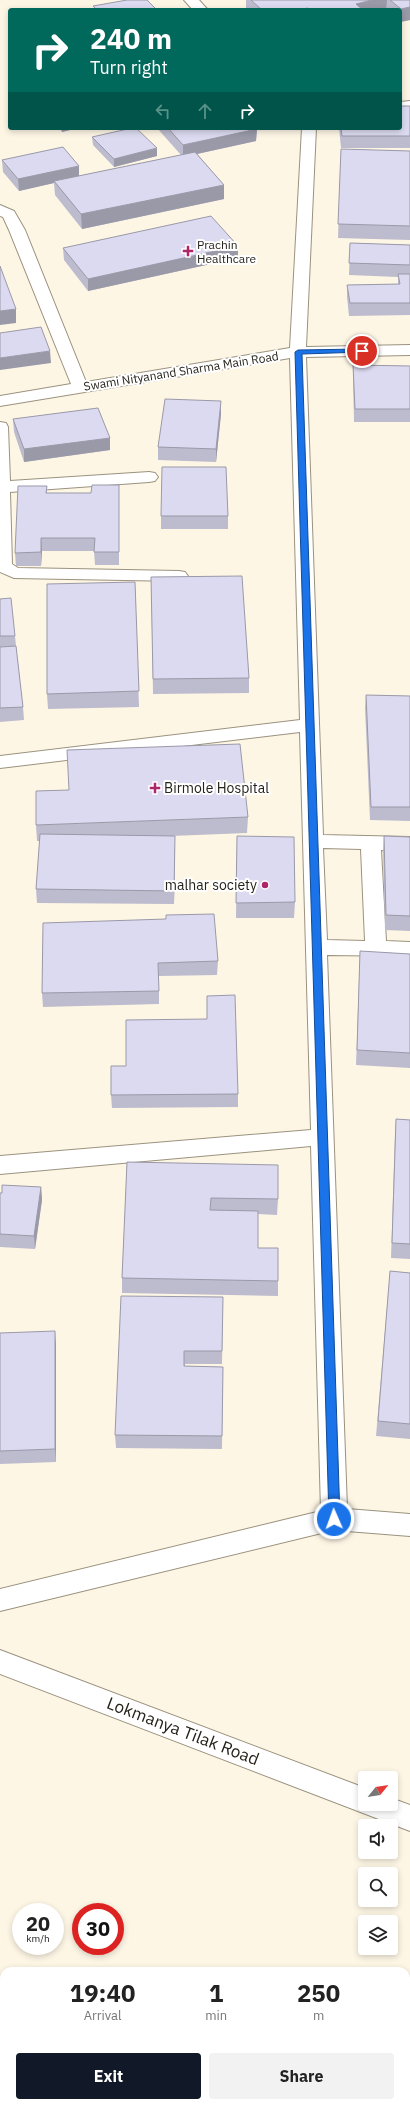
<!DOCTYPE html>
<style>
:root{--surface:#fff;--page:#f2f2f2;--text:#222;--muted:#767676;--accent:#111827}
body{margin:0;font-family:"IBM Plex Sans",sans-serif;background:var(--page);color:var(--text);height:100vh;display:flex;flex-direction:column;font-size:15px;white-space:nowrap}
*{box-sizing:border-box;margin:0}
p{font-size:13px;color:var(--muted)}
.icon{flex:none;width:22px;height:22px;fill:none;stroke:currentColor;stroke-width:2;stroke-linecap:round;stroke-linejoin:round}
.map{position:relative;flex:1;overflow:hidden}
.drawer{position:absolute;left:0px;top:1967px;width:410px;height:140px;display:flex;flex-direction:column;background:var(--surface);border-radius:12px 12px 0 0;box-shadow:0 2px 6px #0003}
.drawer>*{flex:none}
.hud{position:absolute;left:8px;top:8px;width:394px;height:122px;border-radius:4px;box-shadow:0 2px 6px #0003;background:#00695c;color:#fff;overflow:hidden}
.needle{width:26px;rotate:60deg}
.buttons{position:absolute;left:358px;top:1771px;display:grid;gap:8px}
.buttons a{display:grid;place-items:center;width:40px;height:40px;border-radius:4px;background:var(--surface);box-shadow:0 2px 6px #0003;font-size:20px}
.speed{position:absolute;left:12px;top:1903px;display:flex;gap:8px;font-size:20px;font-weight:700;text-align:center}
.speed>*{display:grid;place-content:center;width:52px;height:52px;border-radius:50%;background:var(--surface);box-shadow:0 2px 6px #0003;line-height:1}
.speed small{font-size:10px;font-weight:400}
.speed .limit{border:6px solid #d22;background:#fff;color:#111}
.pin{position:absolute;display:grid;place-items:center;width:34px;height:34px;color:#fff;margin:-17px;border:2px solid #fff;border-radius:50%;box-shadow:0 1px 4px #0007}
.me{position:absolute;width:44px;margin:-22px;rotate:358deg;stroke-linejoin:round;filter:drop-shadow(0 0 3px #0008)}
.turn{display:flex;align-items:center;gap:14px;height:84px;padding:0 16px;font-size:18px}
.turn .icon{width:52px;height:52px;stroke-width:2.5}
.turn b{display:block;font-size:28px;line-height:34px}
.lanes{display:flex;align-items:center;height:38px;padding:0 16px;background:#0003;justify-content:center;gap:20px;direction:ltr}
.lanes .off{opacity:.35}
.eta{display:flex;justify-content:space-evenly;align-items:center;height:68px;text-align:center}
.eta b{font-size:24px;font-weight:700;line-height:28px}
.action{display:flex;gap:8px;margin-top:auto;padding:8px 16px}
.action a{flex:1;height:46px;border-radius:4px;background:var(--accent);color:#fff;font-size:16px;font-weight:700;line-height:46px;text-align:center}
.action a+a{background:var(--page);color:var(--text)}
.map>svg:first-child{display:block}
.lines{fill:none;stroke-linecap:round;stroke-linejoin:round}
.minor-casing{stroke:#9b927e;stroke-width:2}
.minor{fill:#fff;fill-rule:evenodd}
.wall{fill:#bdbbce}
.shaded-wall{fill:#9a99a8}
.building{fill:#dcdaf0;stroke:#9a99a8}
.route{fill:#1a73e8;stroke:#114b97}
.poi-dot{fill:#ae2568;stroke:#fff;stroke-width:1.5}
.labels{text-anchor:middle;dominant-baseline:central;stroke-width:4;stroke-linejoin:round;paint-order:stroke}
.far-poi-label{font-size:12px;fill:#25221a;stroke:#fff;text-anchor:start}
.far-street-label{font-size:12px;fill:#25221a;stroke:#fff}
.poi-label{font-size:14px;fill:#25221a;stroke:#fff;text-anchor:start}
.near-street-label{font-size:17px;fill:#25221a;stroke:#fff}
</style>
<div class="map">
<svg width="410" height="2107" viewBox="0 0 410 2107">
<rect width="100%" height="100%" fill="#fef6e5"/>
<g class="lines">
<defs>
<path id="minor" d="M184 0H199L208 10H193Z
M410 101V109L400 110V102Z
M302 128H316L306 347 410 345V355L306 357 323 835 410 837V851L381 850 386 941 410 942V956L327 955 347 1509 410 1514V1536L334 1530 0 1611V1589L321 1511 311 1146 0 1174V1156L311 1130 300 732 0 768V756L300 720 290 358 0 406V396L71 384 9 230 3 217 0 216V205L14 211 25 230 86 382 290 348ZM323 848 361 849 365 941 327 940Z
M0 422 6 423 8 427 10 481 149 472 155 473 158 477 155 481 149 482 10 492 12 564 18 568 179 571 185 572 188 576 185 580 179 581 14 578 0 572Z
M0 1650 365 1788V1804H391V1798L410 1805V1831L0 1674Z"/>
</defs>
<!-- minor casing -->
<use href="#minor" class="minor-casing"/>
<!-- minor -->
<use href="#minor" class="minor"/>
</g>
<!-- wall -->
<path class="wall" d="M246 0H410V20L400 22V10H246Z
M410 106V148H341L339 128H400Z
M59 128H78L62 132Z
M157 128H256L257 129 256 141 197 154 224 185V199L82 229 55 195 54 183 19 191 3 172 2 160 79 176 181 155Z
M92 137 157 156 114 167 93 145Z
M341 149 410 151V240L338 238Z
M350 243 410 245V315L349 316 347 297V285L398 284V277L349 275Z
M238 246V258L88 291 64 260 63 248Z
M353 365 410 366V422H354L353 378Z
M221 414 216 462 158 460V447Z
M13 419 110 438V450L24 462 14 432Z
M119 485V565H95L94 551H42L41 566H16L15 553 47 486V493H91Z
M161 516H228V529H161Z
M151 577 249 678V693L153 694Z
M135 582 139 707 48 709 47 694Z
M0 599 15 636 16 646 23 707 24 720 0 722Z
M366 695 410 696V821L370 820 365 708Z
M248 817 247 833 171 836 175 849 174 904 37 903 36 889 40 841H37L36 825Z
M237 836 295 902 294 918H236Z
M384 836 410 837V931L385 930 383 851Z
M43 923 218 961 217 975 159 976V1004L43 1007 42 993Z
M360 951 410 954V1068L356 1065Z
M207 996 238 1094V1107L112 1108 111 1095 126 1066 207 1019Z
M396 1119 410 1120V1259L391 1258 395 1134Z
M127 1162 278 1199 277 1215 258 1214V1248L278 1281V1296L122 1293V1278Z
M41 1187 42 1200 35 1249 0 1247V1193Z
M390 1271 410 1273V1439L376 1436Z
M223 1297 222 1364H185V1366L223 1367 222 1449 116 1448 115 1435Z
M0 1333 56 1344V1462L0 1464Z"/>
<!-- shaded-wall -->
<path class="shaded-wall" d="M372 0H387L386 10H355L356 4Z
M410 7V20L400 22 401 9Z
M308 8V10H297Z
M62 128H78L62 132Z
M257 129 256 141 183 157V145Z
M157 148V156L114 167V159Z
M79 166V178L54 181V183L19 191 18 179Z
M224 185V199L82 229 81 214Z
M238 246V258L88 291V279Z
M16 309V323L0 325V311Z
M50 351 51 363 0 370V358Z
M221 401V414L216 462V449Z
M110 438V450L24 462V449Z
M41 538 42 551 41 566Z
M175 836V849L174 904V891Z
M41 1187 42 1200 35 1249 34 1236Z
M55 1331 56 1344V1462L55 1449Z"/>
<!-- building -->
<path class="building" d="M127 0H147L157 10H97L93 6Z
M251 0H372L356 4 363 10H310L308 8 297 10H262Z
M390 0H410V7L401 9Z
M400 106H410V136H342L341 128H400Z
M132 128H136L157 148 114 159 92 137Z
M168 128H256L257 129 183 145Z
M63 147 79 166 18 179 2 160Z
M341 149 410 151V226L338 224Z
M195 152 224 185 81 214 54 181Z
M211 216 238 246 88 279 63 248Z
M350 243 410 245V265L349 263Z
M0 266 16 309 0 311Z
M398 274H410V303H350L347 285 400 284Z
M41 327 50 351 0 358V333Z
M353 365 410 366V409H355Z
M165 399 221 401 216 449 158 447Z
M98 408 110 438 24 449 13 419Z
M162 467H226L228 516H161Z
M92 485H119V552H94L95 538H41V552L15 553 18 486H47L46 493H91Z
M242 576 249 678 153 679 151 577Z
M135 582 139 691 47 694V584Z
M11 598 15 636H0V599Z
M16 646 23 707 0 708V647Z
M366 695 410 696V807H371Z
M240 744 248 817 36 825V791L69 790 67 750Z
M40 834 175 836 174 891 36 889Z
M237 836 294 837 295 902 236 903Z
M384 836 410 837V916L386 915Z
M214 914 218 961 158 963 159 991 42 993 43 923 166 919V915Z
M360 951 410 954V1053L357 1050Z
M235 995 238 1094 111 1095V1066H126V1020L207 1019V996Z
M396 1119 410 1120V1244L392 1243Z
M127 1162 278 1165V1199L211 1198 210 1210 258 1211V1248H278V1281L122 1278Z
M2 1185 41 1187 34 1236 0 1234V1193H2Z
M390 1271 410 1273V1424L378 1421Z
M121 1296 223 1297 222 1351H184V1366L223 1367 222 1436 115 1435Z
M55 1331V1449L0 1451V1333Z"/>
<!-- route -->
<path class="route" d="M362 349 365 351 364 352 302 354 340 1519 334 1523 329 1519 295 352 298 350Z"/>
<!-- markers -->
<g class="poi-dot">
<path d="M186 245h4v4h4v4h-4v4h-4v-4h-4v-4h4z"/>
<path d="M153 782h4v4h4v4h-4v4h-4v-4h-4v-4h4z"/>
<circle cx="265" cy="885" r="4"/>
</g>
<g class="labels">
<!-- far-poi labels -->
<g class="far-poi-label">
<text x="197" y="244">Prachin<tspan x="197" dy="14">Healthcare</tspan></text>
</g>
<!-- far-street labels -->
<g class="far-street-label">
<text transform="translate(181 371) rotate(-9)">Swami Nityanand Sharma Main Road</text>
</g>
<!-- poi labels -->
<g class="poi-label">
<text x="164" y="788">Birmole Hospital</text>
<text x="257" y="885" text-anchor="end">malhar society</text>
</g>
<!-- near-street labels -->
<g class="near-street-label">
<text transform="translate(183 1731) rotate(21)">Lokmanya Tilak Road</text>
</g>
</g>
</svg>
<div class="buttons">
<a><svg class="needle" viewBox="-14 -14 28 28"><path d="M0-13l5 13h-10z" fill="#e53935"/><path d="M0 13l5-13h-10z" fill="#767676"/></svg></a>
<a><svg class="icon" aria-label="sound" viewBox="0 0 24 24"><path d="M4 9h4l5-4v14l-5-4H4zM17 9q2 3 0 6"/></svg></a>
<a><svg class="icon" aria-label="search" viewBox="0 0 24 24"><circle cx="10" cy="10" r="6"/><path d="M15 15l6 6"/></svg></a>
<a><svg class="icon" aria-label="layers" viewBox="0 0 24 24"><path d="M12 4l9 5-9 5-9-5zM3 14l9 5 9-5"/></svg></a>
</div>
<div class="speed"><div>20<small>km/h</small></div><div class="limit">30</div></div>
<div class="pin" style="left:362px;top:351px;background:#d93025"><svg class="icon" aria-label="arrive" viewBox="0 0 24 24"><path d="M6 21V4h12l-3 4 3 4H6"/></svg></div>
<svg class="me" style="left:334px;top:1519px" viewBox="-20 -20 40 40"><circle r="17" fill="#1a73e8" stroke="#fff" stroke-width="3"/><path d="M0-11L8 9 0 5-8 9z" fill="#fff"/></svg>
<div class="hud">
<div class="turn"><svg class="icon" aria-label="right" viewBox="0 0 24 24"><path d="M7 20v-9h11M14 6l5 5-5 5"/></svg><div><b>240 m</b>Turn right</div></div>
<div class="lanes"><svg class="icon off" aria-label="left" viewBox="0 0 24 24"><path d="M17 20v-9H6M10 6l-5 5 5 5"/></svg><svg class="icon off" aria-label="ahead" viewBox="0 0 24 24"><path d="M12 20V5M6 11l6-6 6 6"/></svg><svg class="icon" aria-label="right" viewBox="0 0 24 24"><path d="M7 20v-9h11M14 6l5 5-5 5"/></svg></div>
</div>
<section class="drawer">
<div class="eta">
<div><b>19:40</b><p>Arrival</p></div>
<div><b>1</b><p>min</p></div>
<div><b>250</b><p>m</p></div>
</div>
<div class="action"><a>Exit</a><a>Share</a></div>
</section>
</div>
